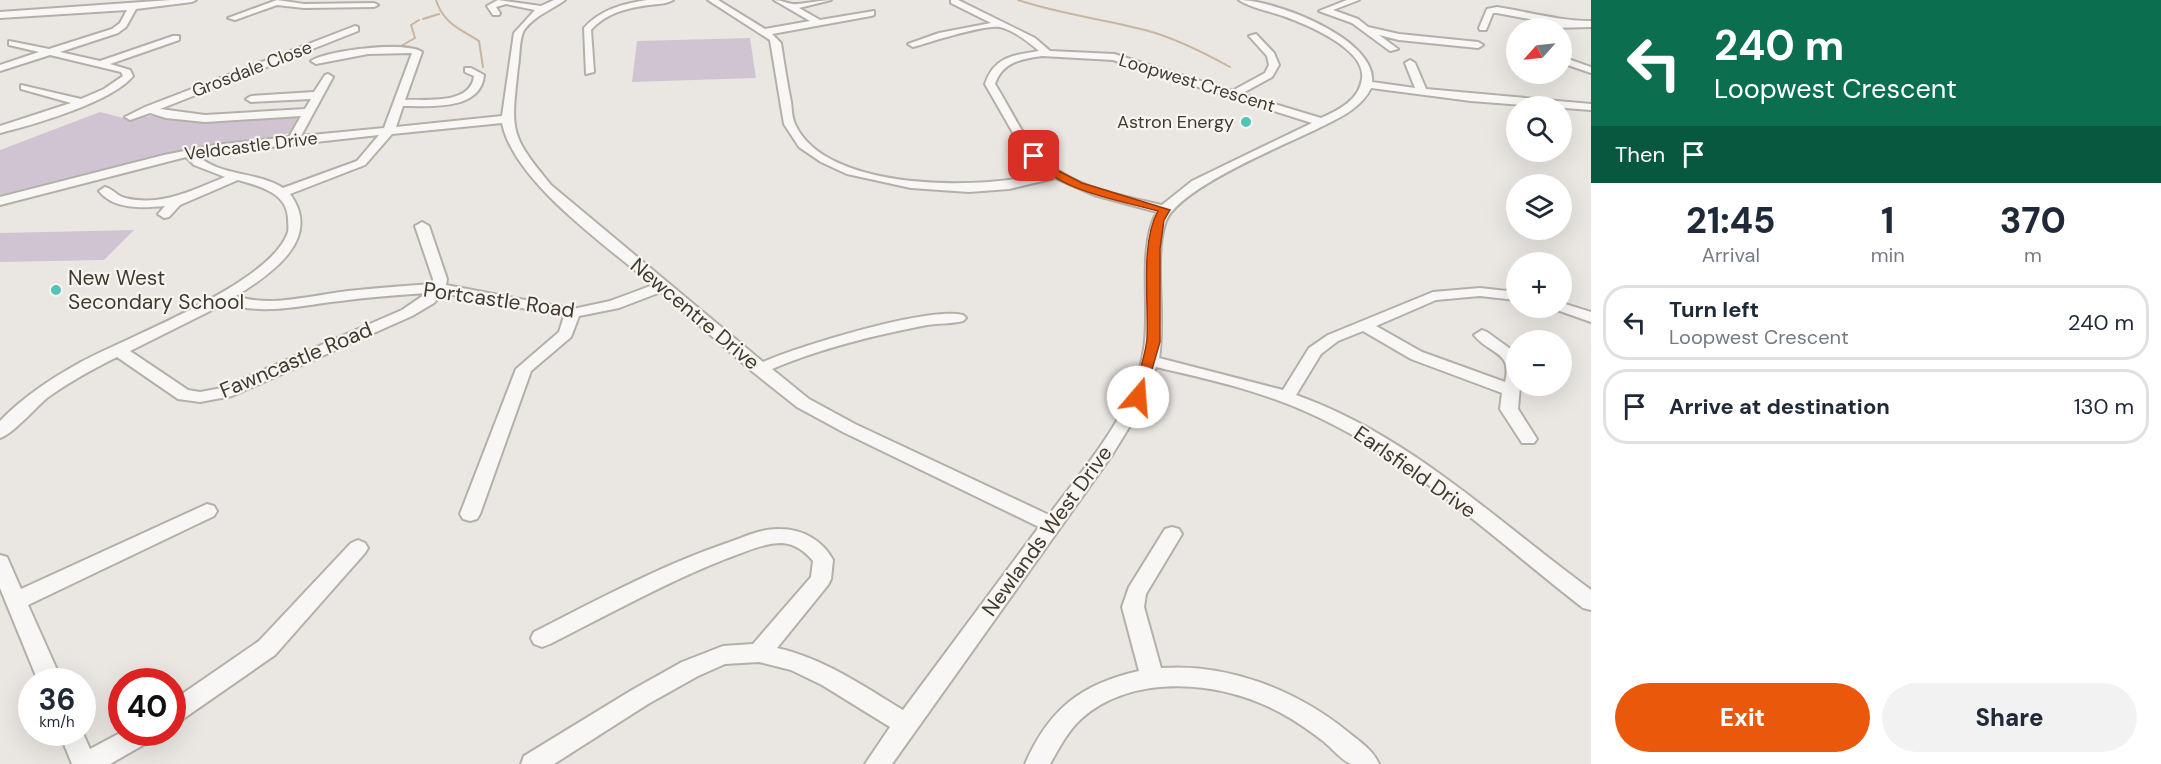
<!DOCTYPE html>
<meta charset="utf-8">
<style>
:root{--surface:#fff;--page:#f2f2f3;--text:#1f2937;--muted:#747a83;--line:#e0e1e3;--accent:#ea580c}
body{margin:0;font-family:"DM Sans",sans-serif;background:var(--page);color:var(--text);height:100vh;display:flex;flex-direction:column;font-size:22px;white-space:nowrap}
*{box-sizing:border-box;margin:0}
p{font-size:20px;color:var(--muted)}
.icon{flex:none;width:33px;height:33px;fill:none;stroke:currentColor;stroke-width:2;stroke-linecap:round;stroke-linejoin:round}
.map{position:relative;flex:1;overflow:hidden}
.sheet{display:flex;flex-direction:column;background:var(--surface);width:570px}
.sheet>*{flex:none}
.top-card{background:#0b6e4f;color:#fff;overflow:hidden}
.needle{width:39px;rotate:243deg}
.controls{position:absolute;left:1506px;top:18px;display:grid;gap:12px}
.controls a{display:grid;place-items:center;width:66px;height:66px;border-radius:50%;background:var(--surface);box-shadow:0 6px 24px #0002;font-size:30px}
.speed{position:absolute;left:18px;top:668px;display:flex;gap:12px;font-size:30px;font-weight:700;text-align:center}
.speed>*{display:grid;place-content:center;width:78px;height:78px;border-radius:50%;background:var(--surface);box-shadow:0 6px 24px #0002;line-height:1}
.speed small{font-size:15px;font-weight:400}
.speed .limit{border:9px solid #d22;background:#fff;color:#111}
.pin{position:absolute;display:grid;place-items:center;width:51px;height:51px;color:#fff;margin:-26px;border-radius:12px;box-shadow:0 3px 9px #0006}
.me{position:absolute;width:66px;margin:-33px;rotate:18deg;stroke-linejoin:round;filter:drop-shadow(0 0 4px #0008)}
.turn{display:flex;align-items:center;gap:21px;height:126px;padding:0 24px;font-size:27px}
.turn .icon{width:78px;height:78px;stroke-width:2.5}
.turn b{display:block;font-size:42px;line-height:51px}
.then{display:flex;align-items:center;height:57px;padding:0 24px;background:#0003;gap:12px;font-size:22px}
.eta{display:flex;justify-content:space-evenly;align-items:center;height:102px;text-align:center}
.eta b{font-size:36px;font-weight:800;line-height:42px}
.cta{display:flex;gap:12px;margin-top:auto;padding:12px 24px}
.cta a{flex:1;height:69px;border-radius:36px;background:var(--accent);color:#fff;font-size:24px;font-weight:800;line-height:69px;text-align:center}
.cta a+a{background:var(--page);color:var(--text)}
ul{padding:0;list-style:none}
li{display:flex;align-items:center;gap:18px;height:75px;margin:0 12px 9px;padding:0 12px;border:3px solid var(--line);border-radius:24px}
li div{flex:1}
li b{display:block;font-size:22px}
li em{font-style:normal}
main{display:flex;flex:1;min-height:0}
.map>svg:first-child{display:block}
.green{fill:#d0c4d3}
.lines{fill:none;stroke-linecap:round;stroke-linejoin:round}
.stream{stroke:#c7b6a1;stroke-width:2}
.minor-casing{stroke:#b4b0a8;stroke-width:4}
.minor{fill:#f8f7f5;fill-rule:evenodd}
.route{fill:#ea580c;stroke:#983908;stroke-width:1.5}
.poi-dot{fill:#52c4b7;stroke:#f7f5f2;stroke-width:2}
.labels{text-anchor:middle;dominant-baseline:central;stroke-width:4.5;stroke-linejoin:round;paint-order:stroke}
.far-street-label{font-size:18px;fill:#413a2c;stroke:#f7f5f2}
.far-poi-label{font-size:18px;fill:#413a2c;stroke:#f7f5f2;text-anchor:end}
.poi-label{font-size:21px;fill:#413a2c;stroke:#f7f5f2;text-anchor:start}
.street-label{font-size:21px;fill:#413a2c;stroke:#f7f5f2}
</style>
<main>
<div class="map">
<svg width="1591" height="764" viewBox="0 0 1591 764">
<rect width="100%" height="100%" fill="#eae7e3"/>
<!-- green -->
<path class="green" d="M750 38 756 78 632 82 637 41Z
M100 112 127 119 152 116 202 120 295 116 297 118 291 132 282 136 187 150 0 197V150Z
M134 230 104 260 0 262V233Z"/>
<g class="lines">
<!-- stream -->
<path class="stream" d="M436 0C443 23 460 29 479 41L483 67
M1018 0C1060 14 1103 19 1145 30 1175 38 1203 52 1230 67
M423 19 439 14
M401 46 415 38 411 25 419 20"/>
<defs>
<path id="minor" d="M171 0H196L192 2 136 9 126 27 118 33 60 52 100 61 173 36H179V40L110 64 130 70 133 76C112 102 33 125 0 133V126L71 103 21 89V85L81 99 104 89 123 76 121 72 50 55 0 71V65L39 52 9 45V41L49 49 112 29 120 23 127 10 0 18V12Z
M277 0 304 4 374 3 378 5 374 7 304 8 277 5 235 20 228 18Z
M498 0 541 6 554 0H565C552 10 535 15 524 30 519 39 520 56 518 67 511 132 509 134 551 185L763 362C799 346 929 306 963 315L966 318 963 321C952 324 939 323 927 325 875 335 821 348 772 369L809 399 855 424 1049 515C1086 465 1134 413 1144 349 1151 308 1137 248 1157 212L1094 195 1055 178 1009 189 969 192 911 188 847 174 821 162 799 147 784 124 770 40 708 0H718L765 29 810 21 774 0C781 0 786 3 792 4 800 5 820 0 831 0L799 8 820 20 874 11V15L871 16 772 34 781 43C784 63 787 82 791 102 792 109 792 118 795 124 826 193 986 190 1046 173L1020 145 985 84C994 57 1013 55 1039 51 1029 42 1013 30 1000 27 985 24 930 42 913 47L908 44 939 33 991 23 951 3V0H958L1035 38 1050 51 1114 54 1232 91 1265 73 1269 65 1267 56 1249 36 1256 34 1274 53 1279 65 1272 77 1241 94 1321 118C1339 110 1359 100 1362 79 1367 49 1306 24 1283 16 1269 11 1251 8 1239 0 1275 0 1377 39 1372 82L1415 88 1405 63 1410 60 1415 63 1426 89 1591 104V110L1471 101 1371 88C1361 109 1337 119 1317 129 1282 146 1179 188 1166 221 1153 254 1166 318 1159 358L1283 390 1309 348 1328 335 1433 292 1480 288 1516 292V300L1480 296 1436 300 1376 326 1422 352 1505 382C1513 351 1490 355 1474 335L1482 330 1487 332 1516 353V386H1520L1518 409 1537 439 1534 443H1522L1500 409 1502 393 1411 359 1363 331 1338 341 1321 354 1296 395C1409 435 1497 521 1591 590V610L1583 608C1495 540 1412 459 1309 413 1261 391 1208 379 1156 367L1141 408 1112 455 892 764H865L890 727 822 685 791 670 759 662 725 664 698 676 648 704 554 764H521L524 756 632 690 682 662 723 646 753 644 811 577 813 561C805 551 795 544 782 543 763 543 745 552 728 558 667 582 609 614 550 644L542 647 534 644 531 638 534 632C597 600 660 566 727 543 744 537 762 528 780 529 803 529 823 541 833 560L831 579 828 585 777 648C823 658 863 686 903 710L1039 527 843 432 797 407 753 372 661 292 619 308 579 316 571 337 531 371 480 514 477 519 470 521 463 519 460 514 516 369 559 332 564 316 442 293 434 303 412 316 232 396 200 402 178 399 117 357C93 369 69 382 47 398 35 408 13 434 0 438V421C23 397 52 378 81 362 129 336 271 284 288 232 289 228 288 222 288 218 287 193 260 186 238 180L180 205 169 217 164 218 158 214 165 206C142 208 114 210 99 191L105 187C113 189 117 196 125 198 161 207 193 190 225 177L194 165 186 157 0 205V197L164 155 215 145 289 137 301 116 205 122 166 118 150 113 130 120 125 117 145 107 355 26 358 27V31L160 109 205 115 305 109 311 99 251 102 246 99 251 96 314 92 325 75 328 74 333 77 301 136 384 128 412 53 368 54 316 64 311 61C327 50 406 41 422 52L405 100C426 99 471 105 474 76L465 72V68H471L484 75C481 111 429 106 403 106L396 127 502 116 514 33 535 10 506 4 496 7 500 13 499 15H493L487 6ZM1042 56 1113 60 1312 123 1192 181 1162 205C1119 195 1066 187 1036 151 1020 131 1009 106 995 84 1002 62 1021 59 1042 56ZM502 123C514 182 607 246 653 285L610 301 573 309 446 285 447 279 429 226 422 222 415 226 433 279 432 284C404 286 376 288 348 291 313 295 270 308 236 296 271 274 323 239 290 194L365 165 392 134ZM379 135 357 161 283 188C257 171 220 177 197 155ZM427 293 402 310 222 388 200 392 188 390 130 351 226 303C263 316 302 305 340 301 369 297 398 295 427 293Z
M647 0H673C667 4 657 4 649 5 627 8 606 13 591 30L594 72 586 74 584 28C601 9 623 4 647 0Z
M1347 0H1359L1333 10 1358 19 1368 27 1399 34 1478 42 1483 45 1478 48 1399 40 1379 35 1398 49 1390 51 1352 23 1319 11Z
M1497 7C1529 12 1559 21 1591 21V27L1553 28V25L1556 24 1497 13H1493L1486 30H1480L1479 28 1487 9Z
M1562 57 1591 67V73L1562 63Z
M1562 303 1591 312V322L1557 310 1555 308H1562Z
M207 504 214 506 217 511 214 516 28 605 62 681H38L0 588V555L7 557 21 589Z
M1172 527 1179 529 1182 534 1146 594 1144 607 1161 668C1228 663 1296 690 1348 732 1359 741 1373 750 1379 764 1371 764 1360 764 1352 764 1343 762 1331 747 1323 741 1310 731 1296 721 1281 713 1223 681 1134 672 1081 719 1068 731 1059 748 1050 764H1025C1049 709 1081 684 1139 671L1122 607 1129 587 1165 529Z
M358 540 365 543 368 548 365 553 275 655 180 721 172 724V701L259 641 351 543Z
M82 731 90 749 122 732H155L152 740 110 764H72L59 732Z"/>
</defs>
<!-- minor casing -->
<use href="#minor" class="minor-casing"/>
<!-- minor -->
<use href="#minor" class="minor"/>
</g>
<!-- route -->
<path class="route" d="M1034 153 1051 167 1082 183 1170 210 1164 220 1160 249V342L1143 400H1134L1132 397C1137 379 1145 358 1147 339 1149 303 1140 243 1158 211 1115 199 1060 192 1029 156Z"/>
<!-- markers -->
<g class="poi-dot">
<circle cx="1246" cy="122" r="6"/>
<circle cx="56" cy="290" r="6"/>
</g>
<g class="labels">
<!-- far-street labels -->
<g class="far-street-label">
<text transform="translate(252 69) rotate(-21)">Grosdale Close</text>
<text transform="translate(1197 83) rotate(17)">Loopwest Crescent</text>
<text transform="translate(251 146) rotate(-7)">Veldcastle Drive</text>
</g>
<!-- far-poi labels -->
<g class="far-poi-label">
<text x="1234" y="122">Astron Energy</text>
</g>
<!-- poi labels -->
<g class="poi-label">
<text x="68" y="278">New West<tspan x="68" dy="24">Secondary School</tspan></text>
</g>
<!-- street labels -->
<g class="street-label">
<text transform="translate(499 300) rotate(8)">Portcastle Road</text>
<text transform="translate(695 314) rotate(40)">Newcentre Drive</text>
<text transform="translate(296 360) rotate(-23)">Fawncastle Road</text>
<text transform="translate(1415 472) rotate(35)">Earlsfield Drive</text>
<text transform="translate(1047 531) rotate(-54)">Newlands West Drive</text>
</g>
</g>
</svg>
<div class="controls">
<a><svg class="needle" viewBox="-14 -14 28 28"><path d="M0-13l5 13h-10z" fill="#e53935"/><path d="M0 13l5-13h-10z" fill="#747a83"/></svg></a>
<a><svg class="icon" aria-label="search" viewBox="0 0 24 24"><circle cx="10" cy="10" r="6"/><path d="M15 15l6 6"/></svg></a>
<a><svg class="icon" aria-label="layers" viewBox="0 0 24 24"><path d="M12 4l9 5-9 5-9-5zM3 14l9 5 9-5"/></svg></a>
<a>+</a>
<a>−</a>
</div>
<div class="speed"><div>36<small>km/h</small></div><div class="limit">40</div></div>
<div class="pin" style="left:1034px;top:156px;background:#d93025"><svg class="icon" aria-label="arrive" viewBox="0 0 24 24"><path d="M6 21V4h12l-3 4 3 4H6"/></svg></div>
<svg class="me" style="left:1138px;top:397px" viewBox="-20 -20 40 40"><circle r="19" fill="#fff"/><path d="M0-13L10 11 0 6-10 11z" fill="#ea580c"/></svg>
</div>
<section class="sheet">
<div class="top-card">
<div class="turn"><svg class="icon" aria-label="left" viewBox="0 0 24 24"><path d="M17 20v-9H6M10 6l-5 5 5 5"/></svg><div><b>240 m</b>Loopwest Crescent</div></div>
<div class="then">Then<svg class="icon" aria-label="arrive" viewBox="0 0 24 24"><path d="M6 21V4h12l-3 4 3 4H6"/></svg></div>
</div>
<div class="eta">
<div><b>21:45</b><p>Arrival</p></div>
<div><b>1</b><p>min</p></div>
<div><b>370</b><p>m</p></div>
</div>
<ul>
<li><svg class="icon" aria-label="left" viewBox="0 0 24 24"><path d="M17 20v-9H6M10 6l-5 5 5 5"/></svg><div><b>Turn left</b><p>Loopwest Crescent</p></div><em>240 m</em></li>
<li><svg class="icon" aria-label="arrive" viewBox="0 0 24 24"><path d="M6 21V4h12l-3 4 3 4H6"/></svg><div><b>Arrive at destination</b></div><em>130 m</em></li>
</ul>
<div class="cta"><a>Exit</a><a>Share</a></div>
</section>
</main>
